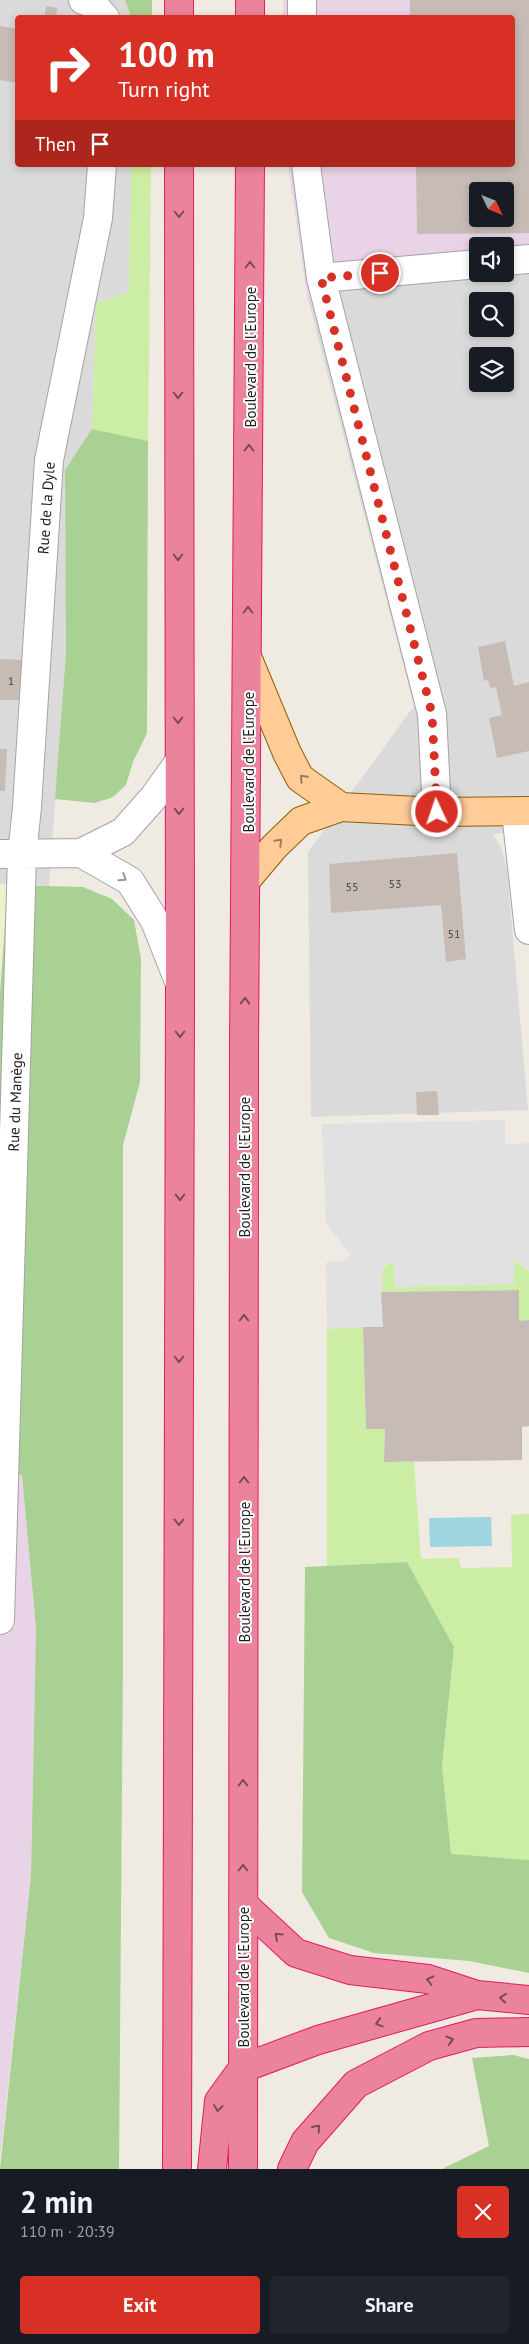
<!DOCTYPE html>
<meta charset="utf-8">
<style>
:root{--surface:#171b24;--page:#20242c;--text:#f1f3f6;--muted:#9ea1a6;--accent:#d93025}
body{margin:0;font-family:"PT Sans",sans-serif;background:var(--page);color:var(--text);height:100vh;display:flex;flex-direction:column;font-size:19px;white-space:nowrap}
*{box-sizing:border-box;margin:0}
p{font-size:16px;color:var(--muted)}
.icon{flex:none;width:28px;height:28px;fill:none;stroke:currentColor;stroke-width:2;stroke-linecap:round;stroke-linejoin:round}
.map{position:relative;height:2169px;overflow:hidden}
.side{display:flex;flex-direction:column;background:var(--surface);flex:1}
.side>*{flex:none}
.guide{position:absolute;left:15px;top:15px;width:500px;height:152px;border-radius:5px;box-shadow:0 2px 8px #0003;background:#d93025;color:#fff;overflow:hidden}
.needle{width:32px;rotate:133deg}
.tools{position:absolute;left:469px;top:182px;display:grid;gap:10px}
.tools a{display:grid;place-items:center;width:45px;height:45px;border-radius:5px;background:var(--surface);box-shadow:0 2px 8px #0003;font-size:25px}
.pin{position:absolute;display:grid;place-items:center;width:42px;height:42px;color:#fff;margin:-21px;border:2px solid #fff;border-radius:50%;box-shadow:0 1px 5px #0007}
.me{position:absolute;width:55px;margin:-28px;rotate:357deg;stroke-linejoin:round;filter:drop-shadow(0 0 4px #0008)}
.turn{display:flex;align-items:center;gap:18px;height:105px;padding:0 20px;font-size:22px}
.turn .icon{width:65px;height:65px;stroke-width:2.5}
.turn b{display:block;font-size:35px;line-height:42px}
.then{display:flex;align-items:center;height:48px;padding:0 20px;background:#0003;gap:10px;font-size:19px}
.round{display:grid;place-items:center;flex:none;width:52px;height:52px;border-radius:5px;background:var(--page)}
.overview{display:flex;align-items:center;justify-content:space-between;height:85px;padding:0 20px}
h1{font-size:30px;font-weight:600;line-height:38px}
.cta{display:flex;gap:10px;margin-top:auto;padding:10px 20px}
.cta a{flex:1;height:58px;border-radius:5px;background:var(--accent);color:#fff;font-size:20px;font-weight:600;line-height:58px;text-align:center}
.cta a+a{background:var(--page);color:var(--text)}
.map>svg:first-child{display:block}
.residential{fill:#dbdada;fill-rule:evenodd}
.industrial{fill:#e9d3e6;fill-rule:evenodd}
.farmland{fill:#efefcb}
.grass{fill:#cceda4}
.forest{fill:#a9d193}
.parking{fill:#e1e1e1}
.water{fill:#9fd5e0}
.building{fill:#c7bcb5;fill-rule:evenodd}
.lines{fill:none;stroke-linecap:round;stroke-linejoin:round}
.minor-casing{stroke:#a4a4a4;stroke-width:30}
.major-casing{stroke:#965c00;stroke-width:30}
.highway-casing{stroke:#e41769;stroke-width:30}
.minor{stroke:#fff;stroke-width:28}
.major{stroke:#ffcc97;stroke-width:28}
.highway{stroke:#ec839d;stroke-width:28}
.oneway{stroke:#7a4b57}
.oneway2{stroke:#997d60}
.oneway3{stroke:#999}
.route{stroke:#d93025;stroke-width:9;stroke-dasharray:0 16.2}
.labels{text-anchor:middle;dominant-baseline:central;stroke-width:4;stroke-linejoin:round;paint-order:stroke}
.number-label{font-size:12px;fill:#484543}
.street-label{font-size:15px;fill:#1d1d1d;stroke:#fff}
</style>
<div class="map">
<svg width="529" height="2169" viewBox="0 0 529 2169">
<rect width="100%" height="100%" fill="#efeae2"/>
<!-- residential -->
<path class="residential" d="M0 0H125L131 17 18 18V165H131L129 292 96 303 92 429 65 470 66 652 49 886 0 884Z
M529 264V829L493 834 501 847 507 869 528 1110 311 1117 308 852 414 706 307 296 447 269 478 274H505ZM478 301H505V329H478ZM478 356H505V384H478Z"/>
<!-- industrial -->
<path class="industrial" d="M283 0H529V264L505 265V246H478L477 267 447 269 307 296 288 165H512V18H283ZM478 191H505V219H478Z
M22 1474 36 1628 31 1875 0 2158V1475Z"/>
<!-- farmland -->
<path class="farmland" d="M0 884 8 885 0 992Z"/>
<!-- grass -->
<path class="grass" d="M131 165H151L148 441 92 429 96 303 129 292Z
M513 1259 529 1271V1320L519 1321 518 1290 381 1292C382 1278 379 1265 394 1262L395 1287 514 1284Z
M363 1327 366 1429H385L384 1462H414L421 1559 459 1558 461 1568 512 1567 511 1515 529 1514V1860L451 1855 442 1766 454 1647 407 1562 327 1566V1329Z"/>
<!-- forest -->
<path class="forest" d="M125 0H152V17H131Z
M92 429 148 441 147 733 133 762 126 785 113 797 95 803 55 799 66 652 65 470Z
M8 885 83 887 112 899 134 920 141 959 140 1082 123 1145V1657L119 2169H0L31 1875 36 1628 22 1475H0V992Z
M407 1562 454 1647 442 1766 451 1854 529 1860V1973L469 1961 374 1953 329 1938 302 1892 305 1567Z
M513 2055 529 2059V2169H442L489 2146 472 2058Z"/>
<!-- parking -->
<path class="parking" d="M505 1120V1144L529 1143V1271L514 1259V1284L395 1287 394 1262 387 1263 382 1269 383 1327 327 1329 326 1262 343 1261 348 1259 350 1254 326 1223 322 1124Z"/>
<!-- water -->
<path class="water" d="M491 1517 492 1546 430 1547 429 1518Z"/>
<!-- building -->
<path class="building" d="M410 0H529V233L417 234 416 165H512V18H410ZM478 191H505V219H478Z
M46 6 57 8 56 18H44Z
M0 26 18 29V83L0 80Z
M505 641 514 686 529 682V751L497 758 489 718 502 715 496 687 490 688 488 680 484 681 478 647Z
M0 659 23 660 20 700H0Z
M0 749H7L5 791H0Z
M457 853 466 959 446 962 441 905 331 913 329 864Z
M437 1091 439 1115H417L416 1092Z
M519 1290V1321L529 1320V1426L522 1427V1460L384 1462 385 1429H366L363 1327H383L381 1292Z"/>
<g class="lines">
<defs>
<path id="minor" d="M83 0 92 3 105 18
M302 18V0
M306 165 321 278 432 714 437 812
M505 261 529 259
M321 278 478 264
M516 812 529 930
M81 853 130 881 155 921 180 984
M0 854 81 853 123 832 154 797 179 762
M0 1620 22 855 27 807 49 460 98 218 102 165"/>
<path id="major" d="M248 659 287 753 300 778 341 807
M247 879 275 846 301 821 341 807 437 812 529 811"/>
<path id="highway" d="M179 18V0
M250 18V0
M243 1904 296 1953 350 1970 428 1979 477 1995 529 2000
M177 2169 180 986 179 165
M212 2169 219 2101 243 2068 318 2040 477 1995
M243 2169 244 1050 250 165
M292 2169 305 2142 356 2084 429 2046 476 2033 529 2032"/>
</defs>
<!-- minor casing -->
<use href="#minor" class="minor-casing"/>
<!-- major casing -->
<use href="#major" class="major-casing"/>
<!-- highway casing -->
<use href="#highway" class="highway-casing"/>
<!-- minor -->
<use href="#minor" class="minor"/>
<!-- major -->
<use href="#major" class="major"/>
<!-- highway -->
<use href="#highway" class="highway"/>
</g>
<!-- one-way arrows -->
<defs><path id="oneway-chevron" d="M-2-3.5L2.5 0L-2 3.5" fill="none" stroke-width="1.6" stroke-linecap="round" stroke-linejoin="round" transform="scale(1.25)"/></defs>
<g class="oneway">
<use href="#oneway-chevron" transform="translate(179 214) rotate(90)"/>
<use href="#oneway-chevron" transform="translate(250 265) rotate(-90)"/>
<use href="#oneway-chevron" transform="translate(178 395) rotate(90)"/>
<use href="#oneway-chevron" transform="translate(249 448) rotate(-90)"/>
<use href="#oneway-chevron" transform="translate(178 557) rotate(90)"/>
<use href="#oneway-chevron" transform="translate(248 610) rotate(-90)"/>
<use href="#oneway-chevron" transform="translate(178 720) rotate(90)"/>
<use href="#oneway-chevron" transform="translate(179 811) rotate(90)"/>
<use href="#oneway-chevron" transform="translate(245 1001) rotate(-89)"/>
<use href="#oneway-chevron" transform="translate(180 1034) rotate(90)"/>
<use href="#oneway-chevron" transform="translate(180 1197) rotate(90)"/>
<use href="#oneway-chevron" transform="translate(244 1318) rotate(-90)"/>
<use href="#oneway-chevron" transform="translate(179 1359) rotate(90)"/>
<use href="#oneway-chevron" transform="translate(244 1480) rotate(-90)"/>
<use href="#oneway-chevron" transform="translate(179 1522) rotate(90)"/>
<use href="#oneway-chevron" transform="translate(243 1783) rotate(-90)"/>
<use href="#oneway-chevron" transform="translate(243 1868) rotate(-90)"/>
<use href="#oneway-chevron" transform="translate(278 1936) rotate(-137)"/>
<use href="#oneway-chevron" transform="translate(430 1980) rotate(-166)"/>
<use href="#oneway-chevron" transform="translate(503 1998) rotate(-175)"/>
<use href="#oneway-chevron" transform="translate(379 2023) rotate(164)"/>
<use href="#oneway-chevron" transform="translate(450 2040) rotate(-16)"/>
<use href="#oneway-chevron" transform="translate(218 2108) rotate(97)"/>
<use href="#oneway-chevron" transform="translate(317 2128) rotate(-49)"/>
</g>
<g class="oneway2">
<use href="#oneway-chevron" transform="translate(303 778) rotate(-134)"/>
<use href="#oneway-chevron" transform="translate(279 842) rotate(-45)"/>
</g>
<use class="oneway3" href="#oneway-chevron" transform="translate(123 878) rotate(33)"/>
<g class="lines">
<!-- route -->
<path class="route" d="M380 273 321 278 432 714 437 812"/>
</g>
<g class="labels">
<!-- number labels -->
<g class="number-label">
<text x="11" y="680">1</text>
<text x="395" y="883">53</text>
<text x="352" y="886">55</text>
<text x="454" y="933">51</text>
</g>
<!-- street labels -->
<g class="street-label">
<text transform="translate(250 357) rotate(-90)">Boulevard de l'Europe</text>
<text transform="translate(46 508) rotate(-86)">Rue de la Dyle</text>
<text transform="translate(248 762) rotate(-90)">Boulevard de l'Europe</text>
<text transform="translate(15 1102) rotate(-88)">Rue du Manège</text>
<text transform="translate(244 1167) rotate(-90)">Boulevard de l'Europe</text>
<text transform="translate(244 1572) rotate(-90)">Boulevard de l'Europe</text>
<text transform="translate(243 1977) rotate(-90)">Boulevard de l'Europe</text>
</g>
</g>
</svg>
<div class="tools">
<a><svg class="needle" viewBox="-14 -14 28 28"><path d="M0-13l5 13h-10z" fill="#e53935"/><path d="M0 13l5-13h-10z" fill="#9ea1a6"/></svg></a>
<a><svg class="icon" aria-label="sound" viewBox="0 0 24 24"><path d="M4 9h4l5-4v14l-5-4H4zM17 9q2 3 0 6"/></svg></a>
<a><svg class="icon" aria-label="search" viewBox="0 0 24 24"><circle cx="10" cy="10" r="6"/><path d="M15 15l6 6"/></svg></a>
<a><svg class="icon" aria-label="layers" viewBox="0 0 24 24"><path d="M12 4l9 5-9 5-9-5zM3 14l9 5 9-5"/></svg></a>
</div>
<div class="pin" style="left:380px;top:273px;background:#d93025"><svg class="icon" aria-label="arrive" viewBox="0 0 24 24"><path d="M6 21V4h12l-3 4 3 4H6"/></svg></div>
<svg class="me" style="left:437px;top:812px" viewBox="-20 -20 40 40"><circle r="17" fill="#d93025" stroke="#fff" stroke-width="3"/><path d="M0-11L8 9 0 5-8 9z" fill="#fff"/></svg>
<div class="guide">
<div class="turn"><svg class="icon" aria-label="right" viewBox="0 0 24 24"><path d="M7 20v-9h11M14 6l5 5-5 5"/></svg><div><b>100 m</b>Turn right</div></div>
<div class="then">Then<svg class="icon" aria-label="arrive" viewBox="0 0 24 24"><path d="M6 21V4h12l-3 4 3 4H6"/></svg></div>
</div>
</div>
<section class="side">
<div class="overview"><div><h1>2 min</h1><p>110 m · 20:39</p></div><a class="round" style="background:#d93025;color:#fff"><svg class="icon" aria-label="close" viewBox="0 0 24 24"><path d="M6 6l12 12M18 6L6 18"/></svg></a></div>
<div class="cta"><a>Exit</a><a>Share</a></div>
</section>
